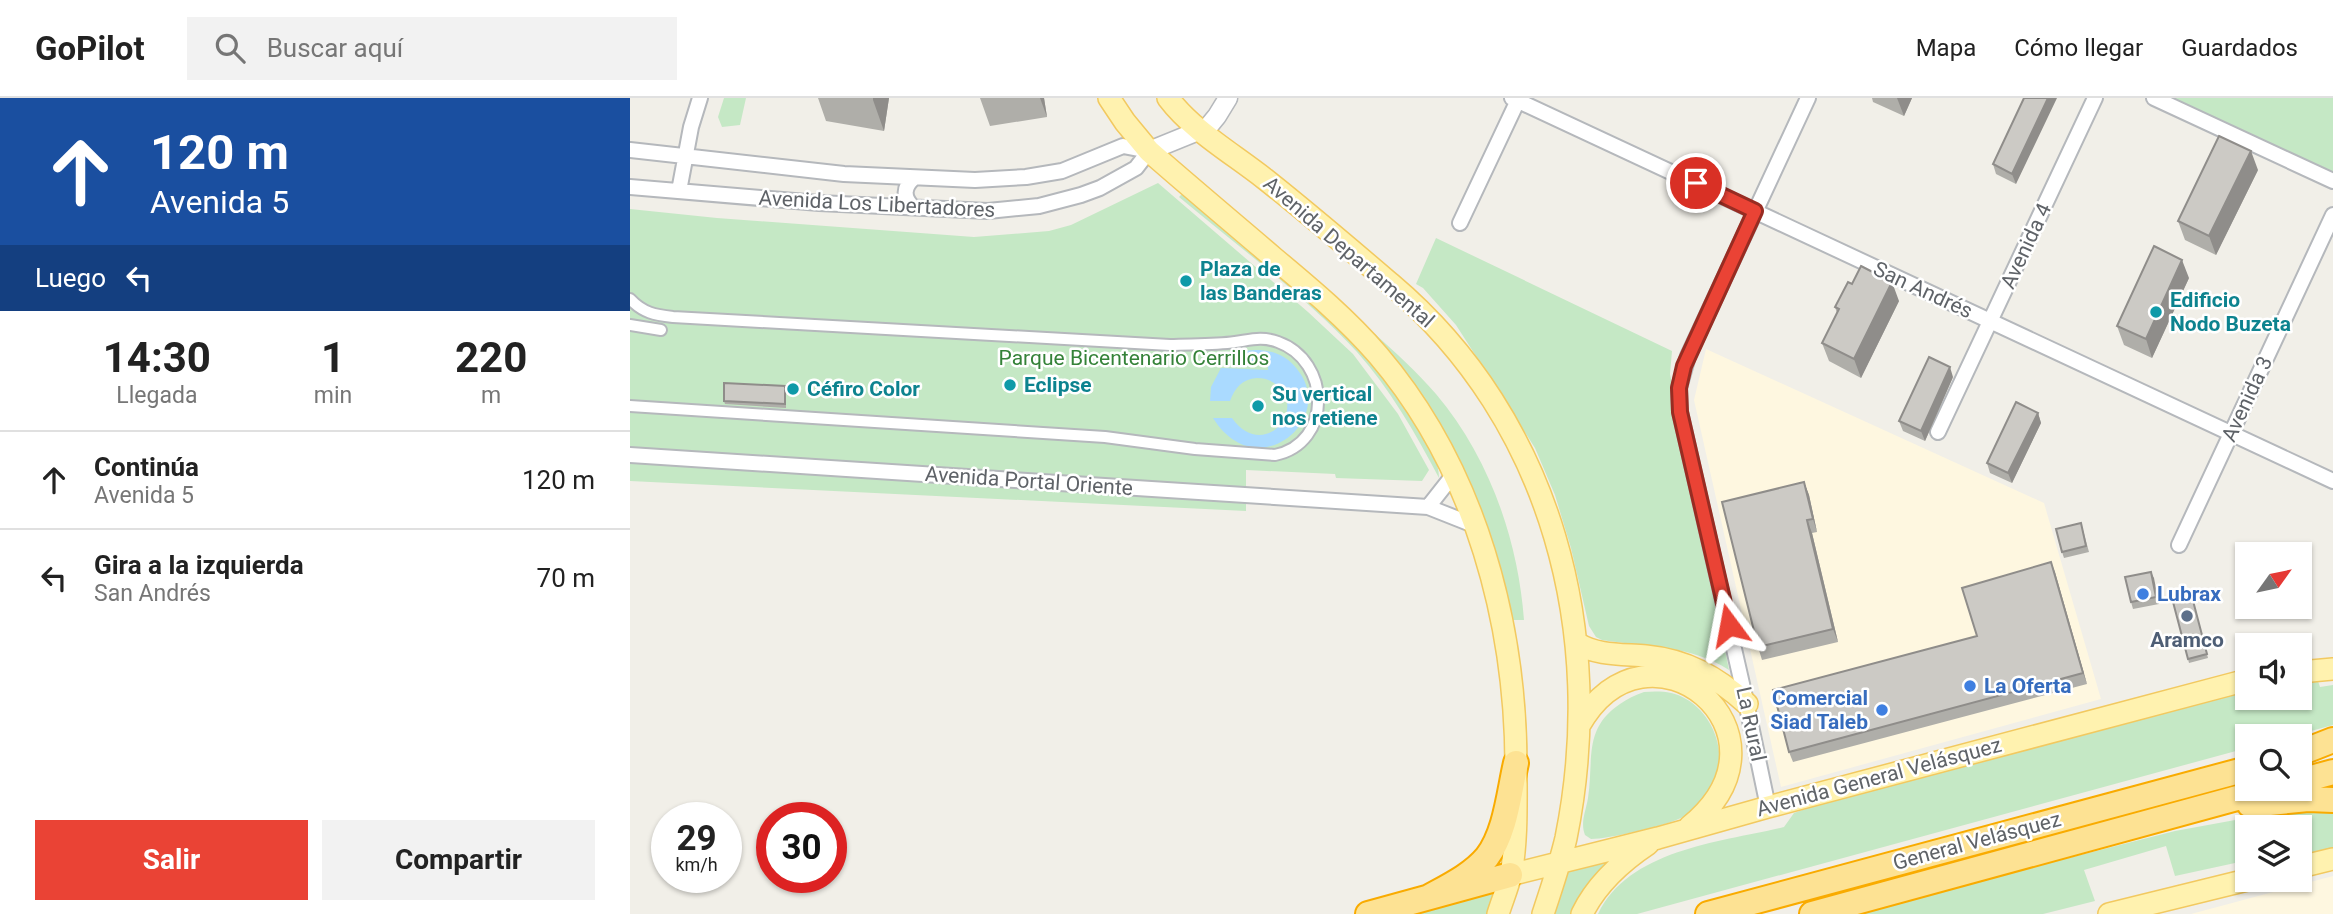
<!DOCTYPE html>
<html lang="es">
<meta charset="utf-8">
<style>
:root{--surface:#fff;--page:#f2f2f2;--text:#222;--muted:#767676;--line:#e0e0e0;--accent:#ea4335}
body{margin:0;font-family:Roboto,sans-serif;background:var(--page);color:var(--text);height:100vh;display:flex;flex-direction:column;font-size:26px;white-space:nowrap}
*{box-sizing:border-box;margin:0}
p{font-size:23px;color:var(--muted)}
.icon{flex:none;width:38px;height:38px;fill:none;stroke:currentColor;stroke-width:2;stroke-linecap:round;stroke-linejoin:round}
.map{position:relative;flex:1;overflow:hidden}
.sheet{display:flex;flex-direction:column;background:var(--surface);width:630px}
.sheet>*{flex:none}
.banner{background:#1a4fa0;color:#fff;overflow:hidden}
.needle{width:46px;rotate:57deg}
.fabs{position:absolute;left:1605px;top:444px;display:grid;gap:14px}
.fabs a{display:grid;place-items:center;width:77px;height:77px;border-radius:0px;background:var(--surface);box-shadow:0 2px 5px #0004;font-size:35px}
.speed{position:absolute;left:21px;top:704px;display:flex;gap:14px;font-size:35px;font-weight:700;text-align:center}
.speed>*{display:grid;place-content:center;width:91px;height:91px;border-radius:50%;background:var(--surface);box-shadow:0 2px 5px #0004;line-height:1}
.speed small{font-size:18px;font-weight:400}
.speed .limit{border:10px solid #d22;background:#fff;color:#111}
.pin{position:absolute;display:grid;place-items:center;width:60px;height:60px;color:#fff;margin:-30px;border:4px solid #fff;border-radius:50%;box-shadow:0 2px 7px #0007}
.me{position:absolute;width:77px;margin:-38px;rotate:347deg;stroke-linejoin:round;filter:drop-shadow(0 0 5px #0008)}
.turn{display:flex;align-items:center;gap:24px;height:147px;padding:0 35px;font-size:32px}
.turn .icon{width:91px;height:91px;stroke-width:2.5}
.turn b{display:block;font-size:49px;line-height:60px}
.then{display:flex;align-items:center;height:66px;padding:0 35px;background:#0003;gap:14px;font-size:26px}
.eta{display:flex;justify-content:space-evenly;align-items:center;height:119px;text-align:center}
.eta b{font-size:42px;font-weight:700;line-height:49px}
.primary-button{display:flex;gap:14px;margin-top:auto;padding:14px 35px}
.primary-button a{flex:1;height:80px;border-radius:0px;background:var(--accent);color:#fff;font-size:28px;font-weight:700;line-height:80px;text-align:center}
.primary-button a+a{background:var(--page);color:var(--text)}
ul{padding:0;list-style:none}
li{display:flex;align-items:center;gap:21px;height:98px;padding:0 35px;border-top:2px solid var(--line)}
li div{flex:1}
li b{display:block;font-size:26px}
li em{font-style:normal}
header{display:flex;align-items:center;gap:42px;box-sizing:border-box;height:98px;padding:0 35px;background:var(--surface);border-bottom:2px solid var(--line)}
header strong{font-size:33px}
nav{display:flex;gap:38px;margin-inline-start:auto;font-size:24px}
.search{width:490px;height:63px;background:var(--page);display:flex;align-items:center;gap:18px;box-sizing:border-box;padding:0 24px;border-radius:0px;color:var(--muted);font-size:26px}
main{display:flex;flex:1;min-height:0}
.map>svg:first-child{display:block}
.commercial{fill:#fef7e0}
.green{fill:#c5e8c5}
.water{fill:#aadaff}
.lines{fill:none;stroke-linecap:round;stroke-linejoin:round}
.pedestrian-casing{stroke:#b5b8bc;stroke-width:14}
.minor-casing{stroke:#b5b8bc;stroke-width:18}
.tertiary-casing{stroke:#b5b8bc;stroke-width:21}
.primary-casing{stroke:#f2c960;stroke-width:24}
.motorway-casing{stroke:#f9ab00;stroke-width:28}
.pedestrian{stroke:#fff;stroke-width:10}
.minor{stroke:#fff;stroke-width:14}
.tertiary{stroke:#fff;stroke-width:18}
.primary{stroke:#fff2af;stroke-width:21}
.motorway{stroke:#fde293;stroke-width:24}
.wall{fill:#afaea9}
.shaded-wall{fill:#8f8d8a}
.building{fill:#cccac5;stroke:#8f8d8a;stroke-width:2}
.route-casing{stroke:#982c22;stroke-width:18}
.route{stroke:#ea4335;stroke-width:12}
.culture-dot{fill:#0f9aa8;stroke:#fff;stroke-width:2.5}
.shop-dot{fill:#3f7fe0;stroke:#fff;stroke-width:2.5}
.service-dot{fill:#5c6f8a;stroke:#fff;stroke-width:2.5}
.labels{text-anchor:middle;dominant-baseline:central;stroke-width:5;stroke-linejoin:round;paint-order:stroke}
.street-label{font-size:21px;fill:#5f6368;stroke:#fff}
.culture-label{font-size:21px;font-weight:bold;fill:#0d838f;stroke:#fff;text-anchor:start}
.park-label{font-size:21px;fill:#348238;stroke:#fff}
.shop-label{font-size:21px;font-weight:bold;fill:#366cbe;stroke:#fff;text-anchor:start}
.service-label{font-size:21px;font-weight:bold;fill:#4e5e75;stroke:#fff}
</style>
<header>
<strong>GoPilot</strong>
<div class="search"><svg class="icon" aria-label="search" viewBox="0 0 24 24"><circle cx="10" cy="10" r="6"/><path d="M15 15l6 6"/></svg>Buscar aquí</div>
<nav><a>Mapa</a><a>Cómo llegar</a><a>Guardados</a></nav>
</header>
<main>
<section class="sheet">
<div class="banner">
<div class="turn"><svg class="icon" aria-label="ahead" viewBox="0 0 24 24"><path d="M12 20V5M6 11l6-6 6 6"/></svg><div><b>120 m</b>Avenida 5</div></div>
<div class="then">Luego<svg class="icon" aria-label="left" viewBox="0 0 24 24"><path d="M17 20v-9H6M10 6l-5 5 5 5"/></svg></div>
</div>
<div class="eta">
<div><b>14:30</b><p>Llegada</p></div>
<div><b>1</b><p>min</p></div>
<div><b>220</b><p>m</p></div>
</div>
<ul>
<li><svg class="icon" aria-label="ahead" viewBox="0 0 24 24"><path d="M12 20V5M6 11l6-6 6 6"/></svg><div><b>Continúa</b><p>Avenida 5</p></div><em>120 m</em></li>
<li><svg class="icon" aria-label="left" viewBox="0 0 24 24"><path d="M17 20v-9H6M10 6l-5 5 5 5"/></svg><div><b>Gira a la izquierda</b><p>San Andrés</p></div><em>70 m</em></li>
</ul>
<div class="primary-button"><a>Salir</a><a>Compartir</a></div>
</section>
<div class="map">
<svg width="1703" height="816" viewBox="0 0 1703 816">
<rect width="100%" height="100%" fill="#f1efe8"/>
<!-- commercial -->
<path class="commercial" d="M1076 251 1414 405 1471 601 1151 689 1064 302Z
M1703 778V816H1561Z"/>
<!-- green -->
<path class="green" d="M94 0H116L110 27 92 29 88 19Z
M1543 0H1703V74Z
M528 85 678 214 723 256 768 316 799 372 792 383 706 380 705 376 616 372V413L0 383V111L87 120 344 139 419 133 441 127Z
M553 95C639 167 736 236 792 336 800 351 809 363 809 380 786 336 760 291 727 254 674 197 609 149 549 99Z
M806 140 1042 253 1040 276 1099 572C1060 547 1016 549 972 542L966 539 959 528 941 450 925 397 905 350 826 227 793 190 786 186Z
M739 234 745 236C766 255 788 275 806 296 859 359 888 441 894 522H883L864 453Z
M1686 577 1690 589 1703 587V627L1659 639H1617V650L1007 816H968C999 751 1091 744 1154 729L1164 715 1249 685 1617 589V600H1670V580Z
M1014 594C1029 593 1043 593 1056 601 1086 618 1099 661 1082 691 1077 701 1061 715 1051 720 1034 728 979 741 961 741L955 737C950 724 956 713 958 700 964 661 953 631 990 606 997 601 1005 597 1014 594Z
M1703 712V755L1670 764V730H1617V740L1605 765 1545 778 1536 748 1454 772 1465 803 1413 816H1217L1545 733 1649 714Z
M983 763C964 779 953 794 942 816H923L935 773Z
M868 791 860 816H764Z"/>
<!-- water -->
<path class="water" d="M625 252C642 252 656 257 667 271 708 321 627 390 583 320H602C632 363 678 314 647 287 641 282 634 280 627 280 612 281 605 290 600 303H580L581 289 591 270 638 272V265L599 261 615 253Z"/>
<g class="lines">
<defs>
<path id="pedestrian" d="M0 201C13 215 25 217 43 219L540 247C561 246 584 247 605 244 620 242 632 238 648 244 701 263 703 345 645 357L565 351 475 339 0 308
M0 227 31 232"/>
<path id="minor" d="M882 0 1703 383
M1524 0 1703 83
M0 52 214 76 345 82 396 79 432 73 493 48 519 53 506 70 470 90 451 97 409 108 358 113 189 105 0 89
M49 93 61 29 70 0
M283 109C273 100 273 89 284 80
M830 125 889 0
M1308 334 1465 0
M0 357 798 409 846 428
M798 409 824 376
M1549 447 1703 117
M1138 709 1115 599 1050 314 1049 290 1058 258 1178 0"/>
<path id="tertiary" d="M519 53 578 29 587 18 598 0"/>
<path id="primary" d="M479 0 495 24 519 53C560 89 602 124 644 160 680 190 717 221 748 257 846 372 887 527 886 675 886 708 887 743 881 776 878 789 872 803 868 816
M538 0C563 33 602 55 635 81 678 115 720 151 761 186 923 323 977 537 936 740 930 766 921 791 913 816
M947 545C967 558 993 556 1016 558 1057 562 1087 579 1117 606
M1670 574 1703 571
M949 628C1017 506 1176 635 1059 729
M1670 769 1703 761
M880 777 1028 740 1138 709 1617 582
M952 816C966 787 991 764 1018 746
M1479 816 1617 782"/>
<path id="motorway" d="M1670 655 1703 642
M1670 683 1703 674
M1620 707 1678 701 1703 702
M799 799C819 788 842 777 857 759 876 734 879 695 886 665
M738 816 880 777
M1078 816 1617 671
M1182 816 1640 691"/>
</defs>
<!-- pedestrian casing -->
<use href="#pedestrian" class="pedestrian-casing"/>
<!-- minor casing -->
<use href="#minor" class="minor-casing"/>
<!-- tertiary casing -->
<use href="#tertiary" class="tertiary-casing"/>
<!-- primary casing -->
<use href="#primary" class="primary-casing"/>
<!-- motorway casing -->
<use href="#motorway" class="motorway-casing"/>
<!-- pedestrian -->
<use href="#pedestrian" class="pedestrian"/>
<!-- minor -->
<use href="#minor" class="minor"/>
<!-- tertiary -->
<use href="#tertiary" class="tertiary"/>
<!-- primary -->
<use href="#primary" class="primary"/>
<!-- motorway -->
<use href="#motorway" class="motorway"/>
</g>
<!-- wall -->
<path class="wall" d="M188 0H259L254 33 196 23Z
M350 0H414L417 19 360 28Z
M1242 0H1282L1274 18 1243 4Z
M1394 0 1386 86 1366 76 1363 66Z
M1628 72 1586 157 1555 142 1548 123Z
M1559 180 1522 260 1494 247 1487 228Z
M1269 203 1231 280 1199 263 1192 245 1207 215 1205 209Z
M1323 279 1295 343 1273 333 1269 323Z
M156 292V310L95 306 94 303Z
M1408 315 1411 325 1382 385 1360 375 1357 365Z
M1174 384 1179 397 1187 434 1182 435 1208 544 1132 562 1128 549Z
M1453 432 1459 454 1434 460 1432 454Z
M1421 464 1457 586 1163 664 1159 654 1347 538Z
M1521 474 1529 506 1503 511 1501 504Z
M1562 499 1578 560 1559 565 1543 504Z"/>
<!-- shaded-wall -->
<path class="shaded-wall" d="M243 0H259L254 33 243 2Z
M410 0H414L417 19Z
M1267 0H1282L1274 18Z
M1418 0H1427L1386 86 1382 76Z
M1621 53 1628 72 1586 157 1579 138Z
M1552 162 1559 180 1522 260 1516 241Z
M1262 184 1269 203 1231 280 1224 261Z
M1320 269 1323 279 1295 343 1291 333Z
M1408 315 1411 325 1382 385 1378 375Z
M1174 384 1179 397 1187 434 1183 421Z
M1177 422 1182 435 1208 544 1203 531Z
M1421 464 1425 474 1457 586 1453 575Z
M1521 474 1524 480 1529 506 1526 499Z"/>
<!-- building -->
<path class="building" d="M1394 0H1418L1382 76 1363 66Z
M1589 38 1621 53 1579 138 1548 123Z
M1524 148 1552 162 1516 241 1487 228Z
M1231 168 1262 184 1224 261 1192 245 1209 211 1205 209 1218 184 1222 186Z
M1299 259 1320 269 1291 333 1269 323Z
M94 285 155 288V306L94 303Z
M1386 304 1408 315 1378 375 1357 365Z
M1174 384 1183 421 1177 422 1203 531 1128 549 1092 404Z
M1451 425 1456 448 1432 454 1426 431Z
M1421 464 1453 575 1159 654 1143 592 1347 538 1332 490Z
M1521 474 1526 499 1501 504 1495 479Z
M1562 499 1577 556 1558 561 1543 504Z"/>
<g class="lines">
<defs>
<path id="route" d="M1066 85 1125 113 1054 268 1049 290 1050 314 1099 527"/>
</defs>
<!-- route casing -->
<use href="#route" class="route-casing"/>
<!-- route -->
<use href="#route" class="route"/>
</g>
<!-- markers -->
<g class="culture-dot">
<circle cx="556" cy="183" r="7"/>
<circle cx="1526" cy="214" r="7"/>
<circle cx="380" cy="287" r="7"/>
<circle cx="163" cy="291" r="7"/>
<circle cx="628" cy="308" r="7"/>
</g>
<g class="shop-dot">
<circle cx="1513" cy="496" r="7"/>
<circle cx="1340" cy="588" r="7"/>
<circle cx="1252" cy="612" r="7"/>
</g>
<circle class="service-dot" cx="1557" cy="518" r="7"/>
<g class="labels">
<!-- street labels -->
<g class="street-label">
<text transform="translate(247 106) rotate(3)">Avenida Los Libertadores</text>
<text transform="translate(1396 148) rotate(-65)">Avenida 4</text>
<text transform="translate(719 154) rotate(41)">Avenida Departamental</text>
<text transform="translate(1293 192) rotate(25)">San Andrés</text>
<text transform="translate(1617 301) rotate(-65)">Avenida 3</text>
<text transform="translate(399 383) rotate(4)">Avenida Portal Oriente</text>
<text transform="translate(1121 626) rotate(78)">La Rural</text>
<text transform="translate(1249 679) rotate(-15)">Avenida General Velásquez</text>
<text transform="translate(1347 743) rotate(-15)">General Velásquez</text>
</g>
<!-- culture labels -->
<g class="culture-label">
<text x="570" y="171">Plaza de<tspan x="570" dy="24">las Banderas</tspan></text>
<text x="1540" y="202">Edificio<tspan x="1540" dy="24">Nodo Buzeta</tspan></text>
<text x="394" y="287">Eclipse</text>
<text x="177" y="291">Céfiro Color</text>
<text x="642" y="296">Su vertical<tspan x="642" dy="24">nos retiene</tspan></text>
</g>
<!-- park labels -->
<g class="park-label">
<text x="504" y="260">Parque Bicentenario Cerrillos</text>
</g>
<!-- shop labels -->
<g class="shop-label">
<text x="1527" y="496">Lubrax</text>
<text x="1354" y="588">La Oferta</text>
<text x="1238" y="600" text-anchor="end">Comercial<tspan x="1238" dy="24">Siad Taleb</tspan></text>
</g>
<!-- service labels -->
<g class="service-label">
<text x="1557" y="542">Aramco</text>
</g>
</g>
</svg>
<div class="fabs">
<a><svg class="needle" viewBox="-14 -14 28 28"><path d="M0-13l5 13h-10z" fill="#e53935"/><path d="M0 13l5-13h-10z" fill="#767676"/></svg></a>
<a><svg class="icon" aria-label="sound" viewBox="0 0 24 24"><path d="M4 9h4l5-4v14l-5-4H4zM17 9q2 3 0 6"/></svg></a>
<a><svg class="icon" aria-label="search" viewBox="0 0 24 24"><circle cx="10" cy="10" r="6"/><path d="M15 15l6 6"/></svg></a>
<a><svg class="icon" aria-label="layers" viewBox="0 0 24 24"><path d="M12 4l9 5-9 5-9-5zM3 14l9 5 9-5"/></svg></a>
</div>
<div class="speed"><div>29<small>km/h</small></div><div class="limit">30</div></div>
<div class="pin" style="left:1066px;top:85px;background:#d93025"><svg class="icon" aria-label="arrive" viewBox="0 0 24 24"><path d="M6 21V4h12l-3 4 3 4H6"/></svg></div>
<svg class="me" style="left:1099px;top:527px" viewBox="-20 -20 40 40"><path d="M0-17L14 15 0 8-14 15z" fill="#ea4335" stroke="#fff" stroke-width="4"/></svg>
</div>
</main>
